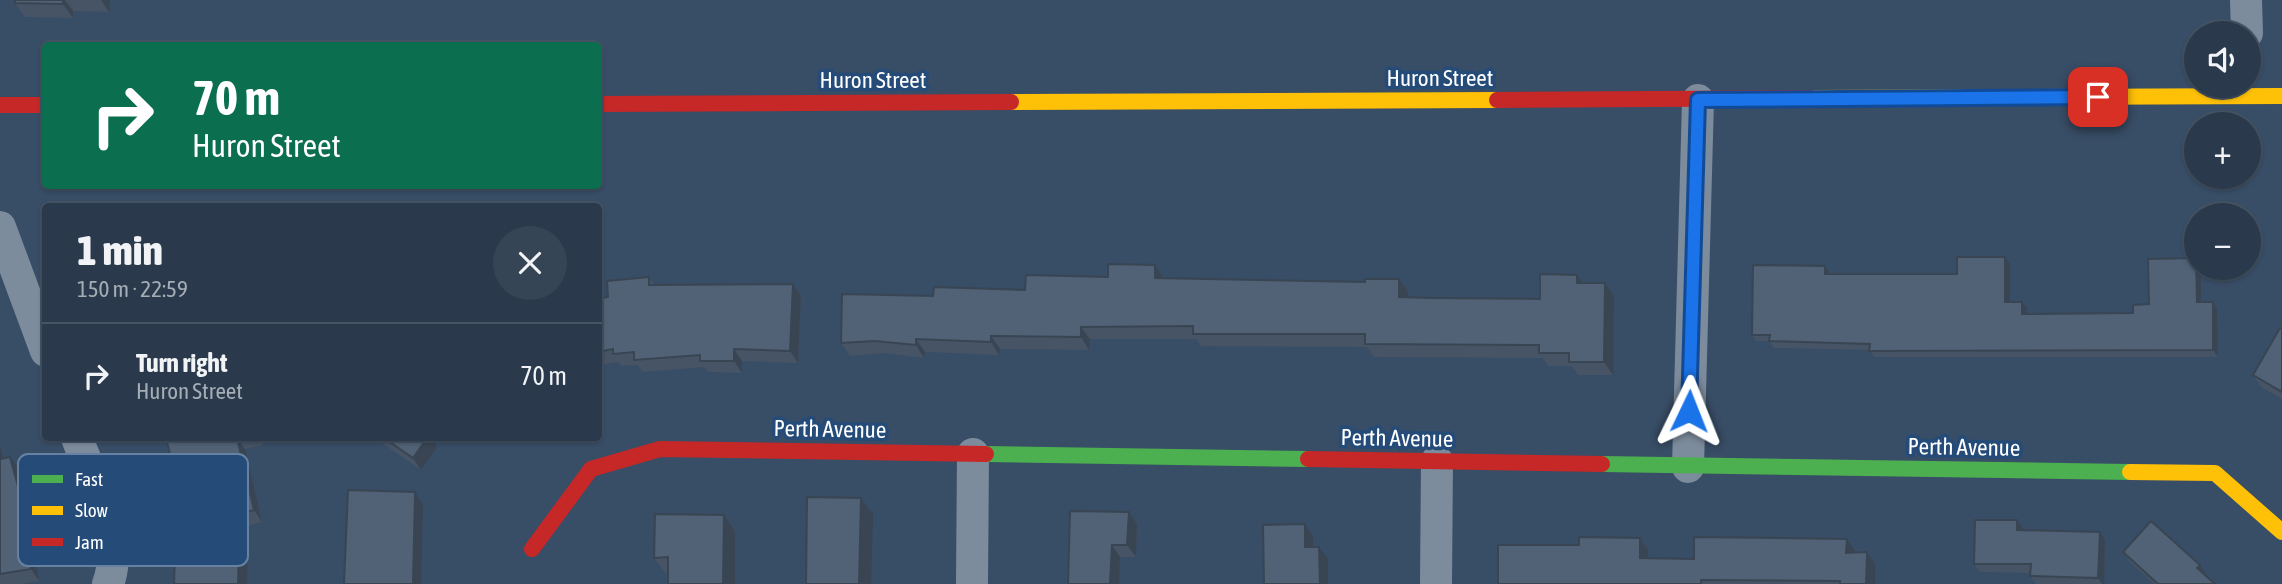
<!DOCTYPE html>
<meta charset="utf-8">
<style>
:root{--surface:#2a3a4c;--page:#364556;--text:#f1f3f6;--muted:#a5adb5;--line:#465464}
body{margin:0;font-family:"Asap Condensed",sans-serif;background:var(--page);color:var(--text);height:100vh;display:flex;flex-direction:column;font-size:26px;white-space:nowrap}
*{box-sizing:border-box;margin:0}
p{font-size:23px;color:var(--muted)}
.icon{flex:none;width:38px;height:38px;fill:none;stroke:currentColor;stroke-width:2;stroke-linecap:round;stroke-linejoin:round}
.map{position:relative;flex:1;overflow:hidden}
.sheet{position:absolute;left:42px;top:203px;width:560px;height:238px;display:flex;flex-direction:column;background:var(--surface);border-radius:7px;box-shadow:0 2px 5px #0004,0 0 0 2px var(--line)}
.sheet>*{flex:none}
.top-card{position:absolute;left:42px;top:42px;width:560px;height:147px;border-radius:7px;box-shadow:0 2px 5px #0004,0 0 0 2px var(--line);background:#0b6e4f;color:#fff;overflow:hidden}
.fabs{position:absolute;left:2184px;top:21px;display:grid;gap:14px}
.fabs a{display:grid;place-items:center;width:77px;height:77px;border-radius:50%;background:var(--surface);box-shadow:0 2px 5px #0004,0 0 0 2px var(--line);font-size:35px}
.pin{position:absolute;display:grid;place-items:center;width:60px;height:60px;color:#fff;margin:-30px;border-radius:14px;box-shadow:0 4px 10px #0006}
.me{position:absolute;width:77px;margin:-38px;rotate:2deg;stroke-linejoin:round;filter:drop-shadow(0 0 5px #0008)}
.turn{display:flex;align-items:center;gap:24px;height:147px;padding:0 35px;font-size:32px}
.turn .icon{width:91px;height:91px;stroke-width:2.5}
.turn b{display:block;font-size:49px;line-height:60px}
.round{display:grid;place-items:center;flex:none;width:74px;height:74px;border-radius:37px;background:var(--page)}
.overview{display:flex;align-items:center;justify-content:space-between;height:119px;padding:0 35px}
h1{font-size:42px;font-weight:800;line-height:52px}
ul{padding:0;list-style:none}
li{display:flex;align-items:center;gap:21px;height:105px;padding:0 35px;border-top:2px solid var(--line)}
li div{flex:1}
li b{display:block;font-size:26px}
li em{font-style:normal}
.map>svg:first-child{display:block}
.lines{fill:none;stroke-linecap:round;stroke-linejoin:round}
.street{stroke:#7d8c9d;stroke-width:32}
.fast{stroke:#4caf50;stroke-width:16}
.slow{stroke:#ffc107;stroke-width:16}
.jam{stroke:#c62828;stroke-width:16}
.wall{fill:#465465}
.shaded-wall{fill:#394553}
.building{fill:#516276;stroke:#394553;stroke-width:2}
.route-casing{stroke:#114b97;stroke-width:18}
.route{stroke:#1a73e8;stroke-width:12}
.labels{text-anchor:middle;dominant-baseline:central;stroke-width:7;stroke-linejoin:round;paint-order:stroke}
.street-label{font-size:23px;fill:#fff;stroke:#254b79}
.key{fill:#254b79;stroke:#6681a1;stroke-width:2}
.key-label{font-size:19px;fill:#fff}
</style>
<div class="map">
<svg width="2282" height="584" viewBox="0 0 2282 584">
<rect width="100%" height="100%" fill="#384d66"/>
<g class="lines">
<!-- street -->
<path class="street" d="M2246 0 2247 33
M0 227 46 351
M77 438C93 481 125 539 108 584
M1688 467 1698 100
M972 584 973 454
M1436 584 1437 461"/>
<!-- fast -->
<path class="fast" d="M986 454 1308 459
M1602 464 2130 472"/>
<!-- slow -->
<path class="slow" d="M1811 98 2282 96
M1011 102 1497 100
M2130 472 2215 473 2282 532"/>
<!-- jam -->
<path class="jam" d="M1497 100 1811 98
M598 104 1011 102
M0 105H46
M1308 459 1602 464
M532 549 591 469 660 449 986 454"/>
</g>
<!-- wall -->
<path class="wall" d="M15 0H110L109 12 73 11V18L25 17 15 3Z
M2010 264V302H2022L2027 308V314L2133 313 2149 304 2196 268H2201V302L2217 309 2218 357H1874L1870 350 1774 348 1769 341H1756L1752 335 1829 272V274H1957Z
M1155 265 1163 278 1365 282 1399 279 1408 291V297L1431 298 1540 299 1577 275 1583 283H1605L1614 296 1613 375H1578L1572 366H1548L1543 358 1374 357 1367 347 1201 346 1196 339H1090L1089 350 1000 349 999 355 925 352 924 358 884 353 850 356 841 343 933 296 1025 290 1108 277Z
M649 277 654 285 793 284 801 296 798 363 742 361V373L708 372 704 367 643 372 637 365 621 366 618 362 598 365V299L608 297Z
M2282 329V399L2261 387 2253 375Z
M166 438H261L263 445 245 449 262 522 248 526 185 554 178 486Z
M375 438H441L435 444 437 447 421 470Z
M0 446 3 458 19 469 34 528 40 563 36 564 39 581 22 584H0Z
M1129 512 1137 524 1136 557H1120L1119 584H1068Z
M724 515 735 531 668 574H666L654 558Z
M2017 520 2023 530 2100 532 2105 540 2104 584H2036L2030 576 2031 573 1980 572 1974 564Z
M1640 538 1648 550V559H1694L1855 551V553L1875 564V584H1498L1579 545Z
M2123 552 2206 574 2205 575 2215 584H2154L2129 561Z"/>
<!-- shaded-wall -->
<path class="shaded-wall" d="M63 0H65L73 11V18L63 4Z
M101 0H110L109 12Z
M2005 257 2010 264V308L2005 302Z
M1155 265 1163 277V291L1155 278Z
M1825 266 1829 272V281L1825 274Z
M2197 268H2201V309L2197 302Z
M1577 275 1586 287 1577 283Z
M1399 279 1408 291V309L1399 297Z
M1605 283 1614 296 1613 375 1604 362Z
M793 284 801 296 798 363 790 351Z
M2022 302 2027 308V320L2022 314Z
M2213 302 2217 309 2218 357 2213 350Z
M1081 327 1090 339 1089 350 1081 337Z
M991 336 1000 349 999 355 991 342Z
M916 339 925 352 924 358 916 345Z
M734 349 742 361V373L734 361Z
M237 438 245 449 262 522 254 510Z
M427 438H441L435 444 437 447 421 470 413 458Z
M0 446 7 472 0 462Z
M10 457 19 469 34 528 40 563 32 551Z
M415 492 423 504 421 584H413Z
M861 498 873 514 871 584H859Z
M1129 512 1137 524 1136 557 1127 545Z
M240 514 248 526 247 584H238Z
M724 515 735 531V584H723Z
M2017 520 2023 529V538L2017 530Z
M1305 524 1313 536V559L1305 547Z
M2100 532 2105 540 2104 584H2102L2098 578Z
M1640 538 1648 550V570L1640 558Z
M1847 539 1855 551 1854 564 1846 553Z
M1112 545 1120 557 1119 584H1110Z
M1319 547 1328 559V584H1320Z
M28 552 36 564 39 581 31 569Z
M1867 552 1875 564V584H1866Z
M2200 565 2206 574 2203 577 2197 568Z"/>
<!-- building -->
<path class="building" d="M15 0H63V4L15 3Z
M42 235H46V258H45Z
M1957 257H2005V302H2022V314L2133 313V305L2149 304 2148 259 2196 258 2197 302H2213V350L1869 351 1870 344 1769 341 1770 335H1752L1753 265 1825 266V274H1957Z
M1108 264 1155 265V278L1365 282V279H1399V297L1431 298 1540 299V274L1577 275V283H1605L1604 362H1569V353H1539V345L1365 344V334H1193V326L1081 327V337L991 336V342L916 339V345L875 341 841 343 842 294 933 296 934 287 1025 290 1026 275 1108 277Z
M649 277V285L793 284 790 351 734 349V361H700V355L634 360V352L613 354V349L598 352V299L608 297 607 281Z
M2280 328 2282 329V392L2253 375Z
M166 438H237L254 510 240 514 238 584H174L175 554H185L170 488 178 486Z
M384 438H427L413 458Z
M10 457 26 516 32 551 28 552 31 569 0 574V459Z
M348 490 415 492 413 584H344Z
M807 497 861 498 859 584H806Z
M1070 511 1129 512 1127 545H1112L1110 584H1068Z
M655 514 724 515 723 584H668V557L654 558Z
M1975 520H2017V530L2100 532 2098 578 2030 576 2031 564H1974Z
M2151 521 2200 565 2197 568 2215 584H2158L2123 552Z
M1305 524V547H1319L1320 584H1264L1263 525Z
M1579 537 1640 538V558L1694 559V537L1847 539 1846 553 1867 552 1866 584H1840V581L1701 580V584H1498V545H1579Z"/>
<g class="lines">
<defs>
<path id="route" d="M1689 411 1698 100 2098 97"/>
</defs>
<!-- route casing -->
<use href="#route" class="route-casing"/>
<!-- route -->
<use href="#route" class="route"/>
</g>
<g class="labels">
<!-- street labels -->
<g class="street-label">
<text x="1440" y="78">Huron Street</text>
<text x="873" y="80">Huron Street</text>
<text transform="translate(830 429) rotate(1)">Perth Avenue</text>
<text transform="translate(1397 438) rotate(1)">Perth Avenue</text>
<text transform="translate(1964 447) rotate(1)">Perth Avenue</text>
</g>
</g>
<!-- legend -->
<rect x="18" y="454" width="230" height="112" rx="10" class="key"/>
<rect x="32" y="475" width="31" height="8" fill="#4caf50"/>
<rect x="32" y="506" width="31" height="9" fill="#ffc107"/>
<rect x="32" y="538" width="31" height="8" fill="#c62828"/>
<g class="key-label">
<text x="75" y="486">Fast</text>
<text x="75" y="517">Slow</text>
<text x="75" y="549">Jam</text>
</g>
</svg>
<div class="fabs">
<a><svg class="icon" aria-label="sound" viewBox="0 0 24 24"><path d="M4 9h4l5-4v14l-5-4H4zM17 9q2 3 0 6"/></svg></a>
<a>+</a>
<a>−</a>
</div>
<div class="pin" style="left:2098px;top:97px;background:#d93025"><svg class="icon" aria-label="arrive" viewBox="0 0 24 24"><path d="M6 21V4h12l-3 4 3 4H6"/></svg></div>
<svg class="me" style="left:1689px;top:411px" viewBox="-20 -20 40 40"><path d="M0-17L14 15 0 8-14 15z" fill="#1a73e8" stroke="#fff" stroke-width="4"/></svg>
<div class="top-card">
<div class="turn"><svg class="icon" aria-label="right" viewBox="0 0 24 24"><path d="M7 20v-9h11M14 6l5 5-5 5"/></svg><div><b>70 m</b>Huron Street</div></div>
</div>
<section class="sheet">
<div class="overview"><div><h1>1 min</h1><p>150 m · 22:59</p></div><a class="round"><svg class="icon" aria-label="close" viewBox="0 0 24 24"><path d="M6 6l12 12M18 6L6 18"/></svg></a></div>
<ul>
<li><svg class="icon" aria-label="right" viewBox="0 0 24 24"><path d="M7 20v-9h11M14 6l5 5-5 5"/></svg><div><b>Turn right</b><p>Huron Street</p></div><em>70 m</em></li>
</ul>
</section>
</div>
